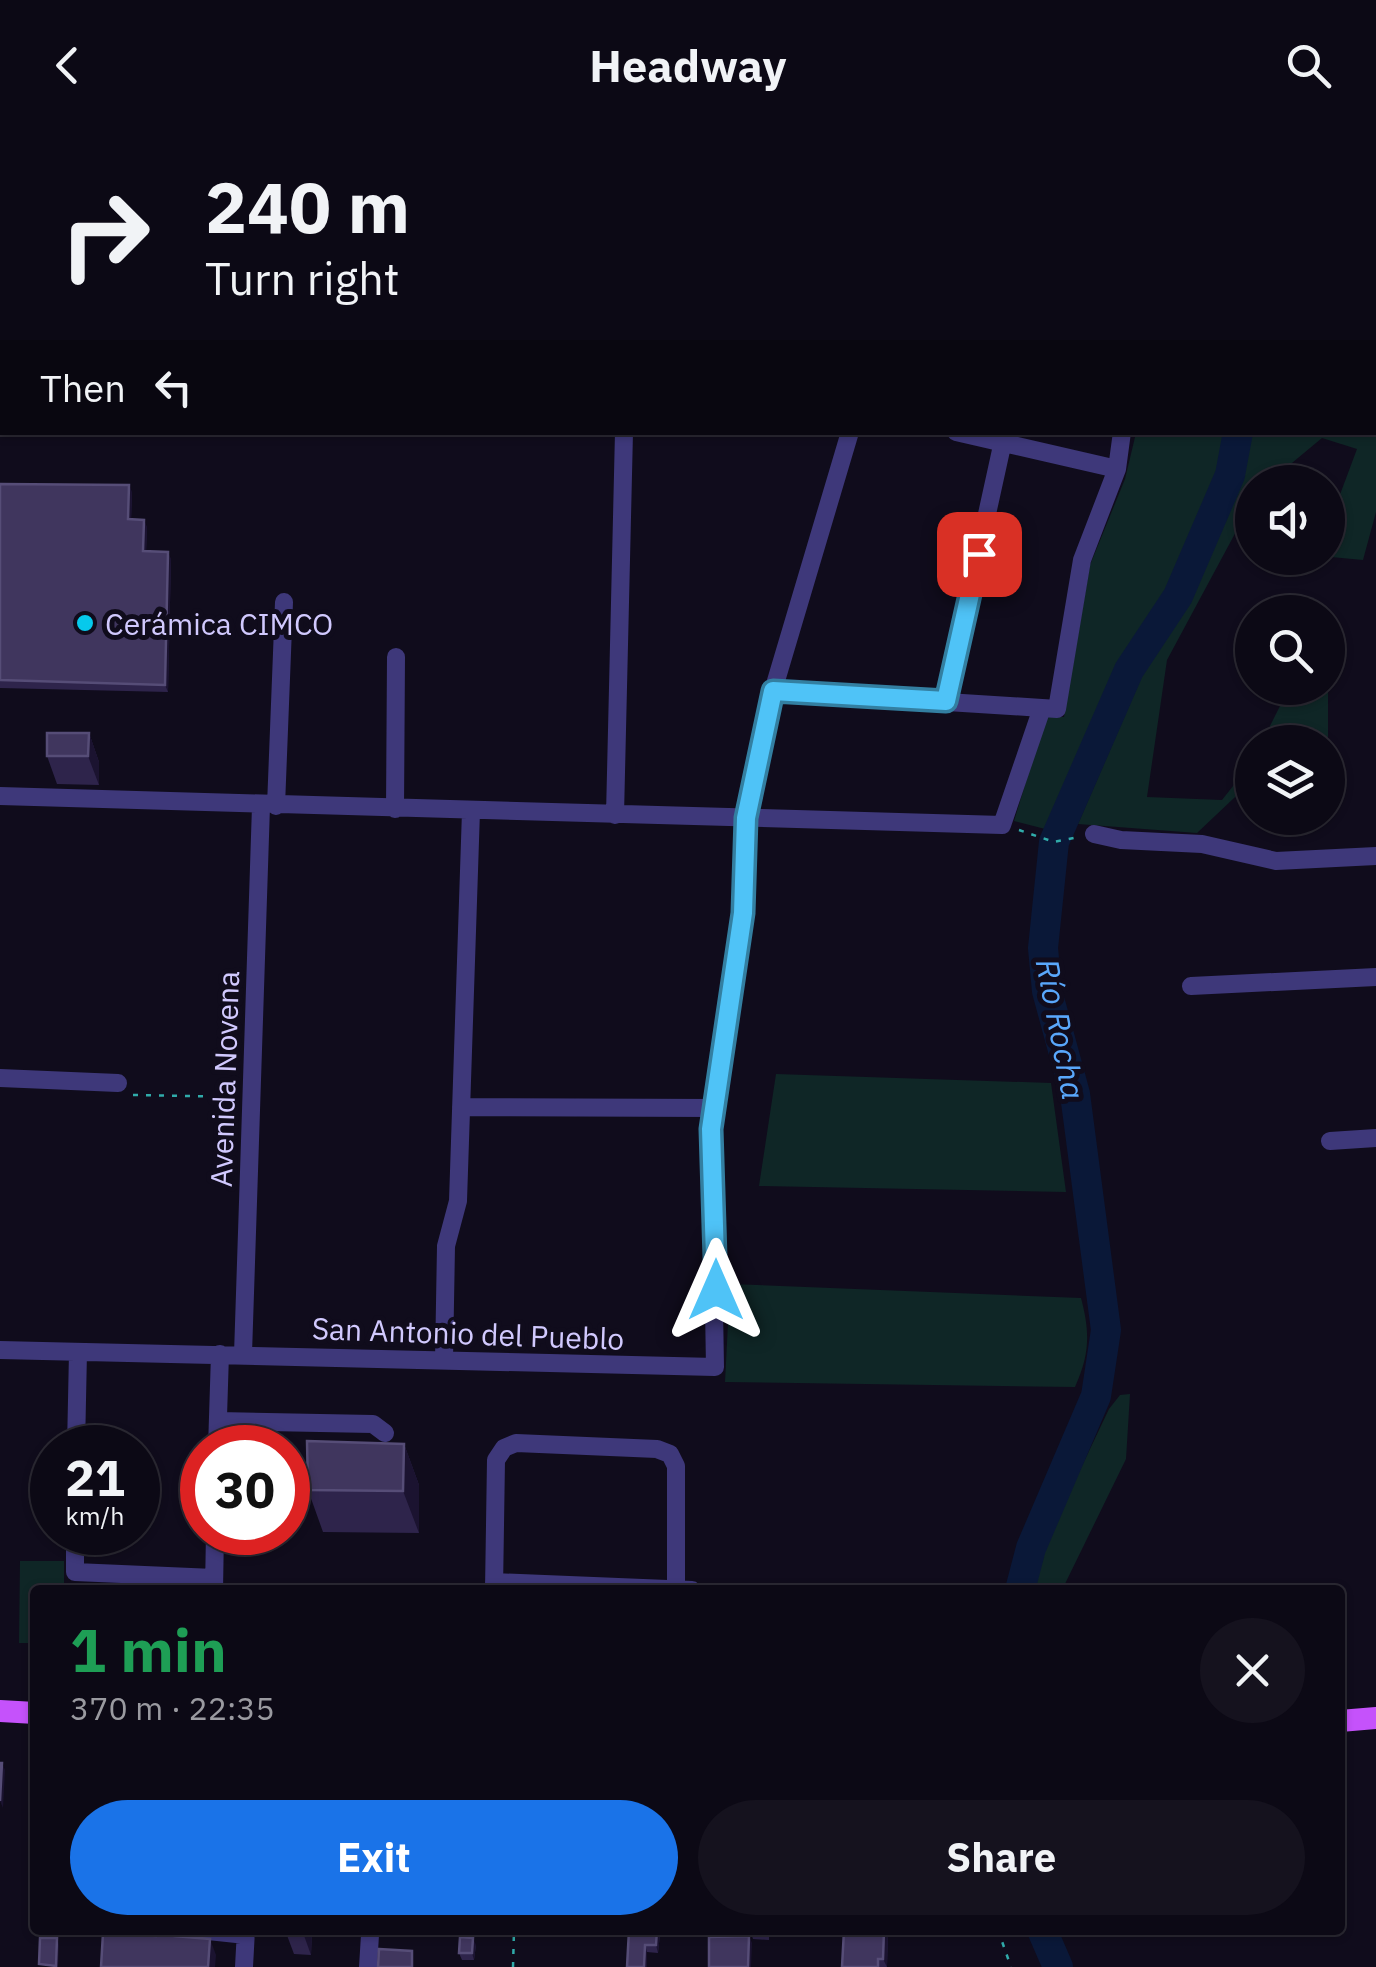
<!DOCTYPE html>
<meta charset="utf-8">
<style>
:root{--surface:#0c0915;--page:#15121e;--text:#f1f3f6;--muted:#9a9aa0;--line:#2c2a34;--accent:#1a73e8}
body{margin:0;font-family:"IBM Plex Sans",sans-serif;background:var(--page);color:var(--text);height:100vh;display:flex;flex-direction:column;font-size:38px;white-space:nowrap}
*{box-sizing:border-box;margin:0}
p{font-size:32px;color:var(--muted)}
.icon{flex:none;width:55px;height:55px;fill:none;stroke:currentColor;stroke-width:2;stroke-linecap:round;stroke-linejoin:round}
.map{position:relative;flex:1;overflow:hidden}
.panel{position:absolute;left:30px;top:1455px;width:1315px;height:350px;display:flex;flex-direction:column;background:var(--surface);border-radius:10px;box-shadow:0 2px 8px #0004,0 0 0 2px var(--line)}
.panel>*{flex:none}
.guide{position:absolute;left:0px;top:0px;width:1378px;height:305px;box-shadow:0 2px 8px #0004,0 0 0 2px var(--line);background:#0c0915;color:var(--text);overflow:hidden}
.buttons{position:absolute;left:1235px;top:335px;display:grid;gap:20px}
.buttons a{display:grid;place-items:center;width:110px;height:110px;border-radius:50%;background:var(--surface);box-shadow:0 2px 8px #0004,0 0 0 2px var(--line);font-size:50px}
.speed{position:absolute;left:30px;top:1295px;display:flex;gap:20px;font-size:50px;font-weight:700;text-align:center}
.speed>*{display:grid;place-content:center;width:130px;height:130px;border-radius:50%;background:var(--surface);box-shadow:0 2px 8px #0004,0 0 0 2px var(--line);line-height:1}
.speed small{font-size:25px;font-weight:400}
.speed .limit{border:15px solid #d22;background:#fff;color:#111}
.pin{position:absolute;display:grid;place-items:center;width:85px;height:85px;color:#fff;margin:-42px;border-radius:20px;box-shadow:0 5px 15px #0006}
.me{position:absolute;width:110px;margin:-55px;rotate:0deg;stroke-linejoin:round;filter:drop-shadow(0 0 8px #0008)}
.turn{display:flex;align-items:center;gap:35px;height:210px;padding:0 40px;font-size:45px}
.turn .icon{width:130px;height:130px;stroke-width:2.5}
.turn b{display:block;font-size:70px;line-height:85px}
.then{display:flex;align-items:center;height:95px;padding:0 40px;background:#0003;gap:20px;font-size:38px}
.round{display:grid;place-items:center;flex:none;width:105px;height:105px;border-radius:52px;background:var(--page)}
.summary{display:flex;align-items:center;justify-content:space-between;height:170px;padding:0 40px}
h1{font-size:60px;font-weight:700;line-height:75px;color:#1e9e55}
.primary-button{display:flex;gap:20px;margin-top:auto;padding:20px 40px}
.primary-button a{flex:1;height:115px;border-radius:60px;background:var(--accent);color:#fff;font-size:40px;font-weight:700;line-height:115px;text-align:center}
.primary-button a+a{background:var(--page);color:var(--text)}
header{display:flex;justify-content:space-between;align-items:center;height:130px;padding:0 40px;background:var(--surface);font-size:45px;font-weight:700}
.map>svg:first-child{display:block}
.green{fill:#0f2626}
.lines{fill:none;stroke-linecap:round;stroke-linejoin:round}
.river{stroke:#0a1838;stroke-width:30}
.path{stroke:#30abaa;stroke-width:2.5;stroke-dasharray:5 8;stroke-linecap:butt}
.minor{stroke:#3e387a;stroke-width:18}
.major{stroke:#c552fb;stroke-width:22}
.wall{fill:#2e244b}
.shaded-wall{fill:#1b1330}
.building{fill:#40365e;stroke:#564d77;stroke-width:2.5}
.route-casing{stroke:#337fa1;stroke-width:25}
.route{stroke:#4fc3f7;stroke-width:18}
.poi-dot{fill:#06c9ec;stroke:#100c1c;stroke-width:4}
.labels{text-anchor:middle;dominant-baseline:central;stroke-width:10;stroke-linejoin:round;paint-order:stroke}
.poi-label{font-size:30px;fill:#d1c9fe;stroke:#100c1c;text-anchor:start}
.street-label{font-size:30px;fill:#d1c9fe;stroke:#100c1c}
.water-label{font-size:32px;font-style:italic;fill:#59a7fb;stroke:#100c1c}
</style>
<header><svg class="icon" aria-label="back" viewBox="0 0 24 24"><path d="M15 5l-7 7 7 7"/></svg>Headway<svg class="icon" aria-label="search" viewBox="0 0 24 24"><circle cx="10" cy="10" r="6"/><path d="M15 15l6 6"/></svg></header>
<div class="map">
<svg width="1376" height="1837" viewBox="0 0 1376 1837">
<rect width="100%" height="100%" fill="#100c1c"/>
<!-- green -->
<path class="green" d="M1376 216V382L1363 430 1331 427 1332 386 1357 319 1322 308 1269 352H1252V372L1167 530 1147 667 1222 670 1252 632V651L1197 703 1078 694 1151 525 1186 477 1239 352 1249 303 1375 302Z
M1136 303H1229L1221 339 1174 459 1126 526 1049 700 1014 691 1046 586 1064 587 1090 435 1125 349Z
M1328 553V607L1324 612H1262L1289 558H1328Z
M776 944 1051 953 1066 1062 759 1056Z
M730 1154 1081 1168C1090 1202 1090 1224 1075 1257L725 1252Z
M1130 1264 1126 1329 1062 1460H1033L1041 1422 1109 1279 1120 1265Z
M20 1431H64V1456L135 1460H35V1513H19Z"/>
<g class="lines">
<!-- river -->
<path class="river" d="M1287 0V2
M1020 1460 1031 1418 1096 1266 1106 1200 1075 964 1047 861 1043 818 1054 712 1129 540 1178 466 1230 345 1238 302
M1042 1800 1058 1837"/>
<!-- path -->
<path class="path" d="M770 2V0
M1019 700 1054 712 1078 707
M133 965 235 967
M998 1800 1011 1837
M513 1837 514 1800"/>
<!-- minor -->
<path class="minor" d="M633 2V0
M942 2V0
M1062 2V0
M1171 2V0
M0 124H2
M0 256H2
M956 302 1117 339
M773 561 1042 578
M946 571 1005 302
M0 666 1002 695 1042 578 1057 579 1082 430 1117 339 1122 302
M276 676 284 472
M395 679 396 527
M615 685 624 302
M1094 704 1121 710 1202 714 1276 731 1376 726
M1191 856 1376 847
M0 948 118 953
M461 977 714 978
M1330 1011 1376 1008
M0 1220 715 1237 711 999 743 783 746 687 773 561 850 302
M243 1224 261 676
M444 1230 446 1116 458 1071 471 681
M218 1291 373 1294 385 1303
M76 1318 78 1222
M217 1318 220 1224
M75 1402V1442L214 1448
M494 1452 692 1460
M214 1460 215 1402
M494 1460 496 1330 504 1318 516 1313 657 1319 670 1324 676 1336V1457
M199 1800 246 1805
M244 1837 246 1800
M368 1837 370 1805"/>
<!-- major -->
<path class="major" d="M0 1581 35 1583
M1340 1591 1376 1588"/>
</g>
<!-- wall -->
<path class="wall" d="M0 354 132 362 131 389 147 397 146 421 171 429 168 562 0 558Z
M89 603 99 632V655L57 654 47 626Z
M404 1314 419 1355V1403L323 1402 308 1360Z
M285 1800H312L311 1825 294 1824Z
M629 1800 660 1804 658 1823 647 1822V1837H627Z
M750 1800H769V1810L753 1809Z
M844 1800H888L887 1837H842Z
M476 1815 474 1830H462L459 1823Z"/>
<!-- shaded-wall -->
<path class="shaded-wall" d="M129 355 132 362 131 396 128 389Z
M144 390 147 397 146 428 143 421Z
M168 422 171 429 168 562 165 555Z
M89 603 99 632V655L88 626Z
M404 1314 419 1355V1403L403 1361Z
M2 1633 5 1640 3 1678 0 1671Z
M302 1800H312L311 1825Z
M657 1800H659L660 1804 658 1823 656 1815Z
M884 1800H888L887 1837 883 1829Z
M749 1806 752 1813 751 1837H748Z
M57 1808 59 1815 58 1837 56 1836Z
M473 1808 476 1815 474 1830 472 1823Z
M210 1809 216 1825 215 1837H208Z
M645 1815 647 1822V1837H644Z"/>
<!-- building -->
<path class="building" d="M1065 0H1146V2H1064Z
M0 354 129 355 128 389 144 390 143 421 168 422 165 555 0 550Z
M47 603H89L88 626H47Z
M307 1311 404 1314 403 1361 308 1360Z
M0 1633H2L0 1671Z
M157 1800H176L175 1806 210 1809 208 1837H101L103 1803 156 1806Z
M629 1800H657L656 1815H645L644 1837H627Z
M750 1800H767L766 1803 750 1801Z
M844 1800H884L883 1829H878V1837H842Z
M749 1806 748 1837H709V1807Z
M460 1807 473 1808 472 1823H459Z
M40 1808H57L56 1836 39 1834Z
M379 1819 412 1821V1837H378Z"/>
<g class="lines">
<defs>
<path id="route" d="M716 1160 711 999 743 783 746 688 773 561 946 571 979 424"/>
</defs>
<!-- route casing -->
<use href="#route" class="route-casing"/>
<!-- route -->
<use href="#route" class="route"/>
</g>
<!-- markers -->
<circle class="poi-dot" cx="85" cy="493" r="10"/>
<g class="labels">
<!-- poi labels -->
<g class="poi-label">
<text x="105" y="493">Cerámica CIMCO</text>
</g>
<!-- street labels -->
<g class="street-label">
<text transform="translate(224 949) rotate(-88)">Avenida Novena</text>
<text transform="translate(468 1203) rotate(2)">San Antonio del Pueblo</text>
</g>
<!-- water labels -->
<g class="water-label">
<text transform="translate(1061 899) rotate(79)">Río Rocha</text>
</g>
</g>
</svg>
<div class="buttons">
<a><svg class="icon" aria-label="sound" viewBox="0 0 24 24"><path d="M4 9h4l5-4v14l-5-4H4zM17 9q2 3 0 6"/></svg></a>
<a><svg class="icon" aria-label="search" viewBox="0 0 24 24"><circle cx="10" cy="10" r="6"/><path d="M15 15l6 6"/></svg></a>
<a><svg class="icon" aria-label="layers" viewBox="0 0 24 24"><path d="M12 4l9 5-9 5-9-5zM3 14l9 5 9-5"/></svg></a>
</div>
<div class="speed"><div>21<small>km/h</small></div><div class="limit">30</div></div>
<div class="pin" style="left:979px;top:424px;background:#d93025"><svg class="icon" aria-label="arrive" viewBox="0 0 24 24"><path d="M6 21V4h12l-3 4 3 4H6"/></svg></div>
<svg class="me" style="left:716px;top:1160px" viewBox="-20 -20 40 40"><path d="M0-17L14 15 0 8-14 15z" fill="#4fc3f7" stroke="#fff" stroke-width="4"/></svg>
<div class="guide">
<div class="turn"><svg class="icon" aria-label="right" viewBox="0 0 24 24"><path d="M7 20v-9h11M14 6l5 5-5 5"/></svg><div><b>240 m</b>Turn right</div></div>
<div class="then">Then<svg class="icon" aria-label="left" viewBox="0 0 24 24"><path d="M17 20v-9H6M10 6l-5 5 5 5"/></svg></div>
</div>
<section class="panel">
<div class="summary"><div><h1>1 min</h1><p>370 m · 22:35</p></div><a class="round"><svg class="icon" aria-label="close" viewBox="0 0 24 24"><path d="M6 6l12 12M18 6L6 18"/></svg></a></div>
<div class="primary-button"><a>Exit</a><a>Share</a></div>
</section>
</div>
